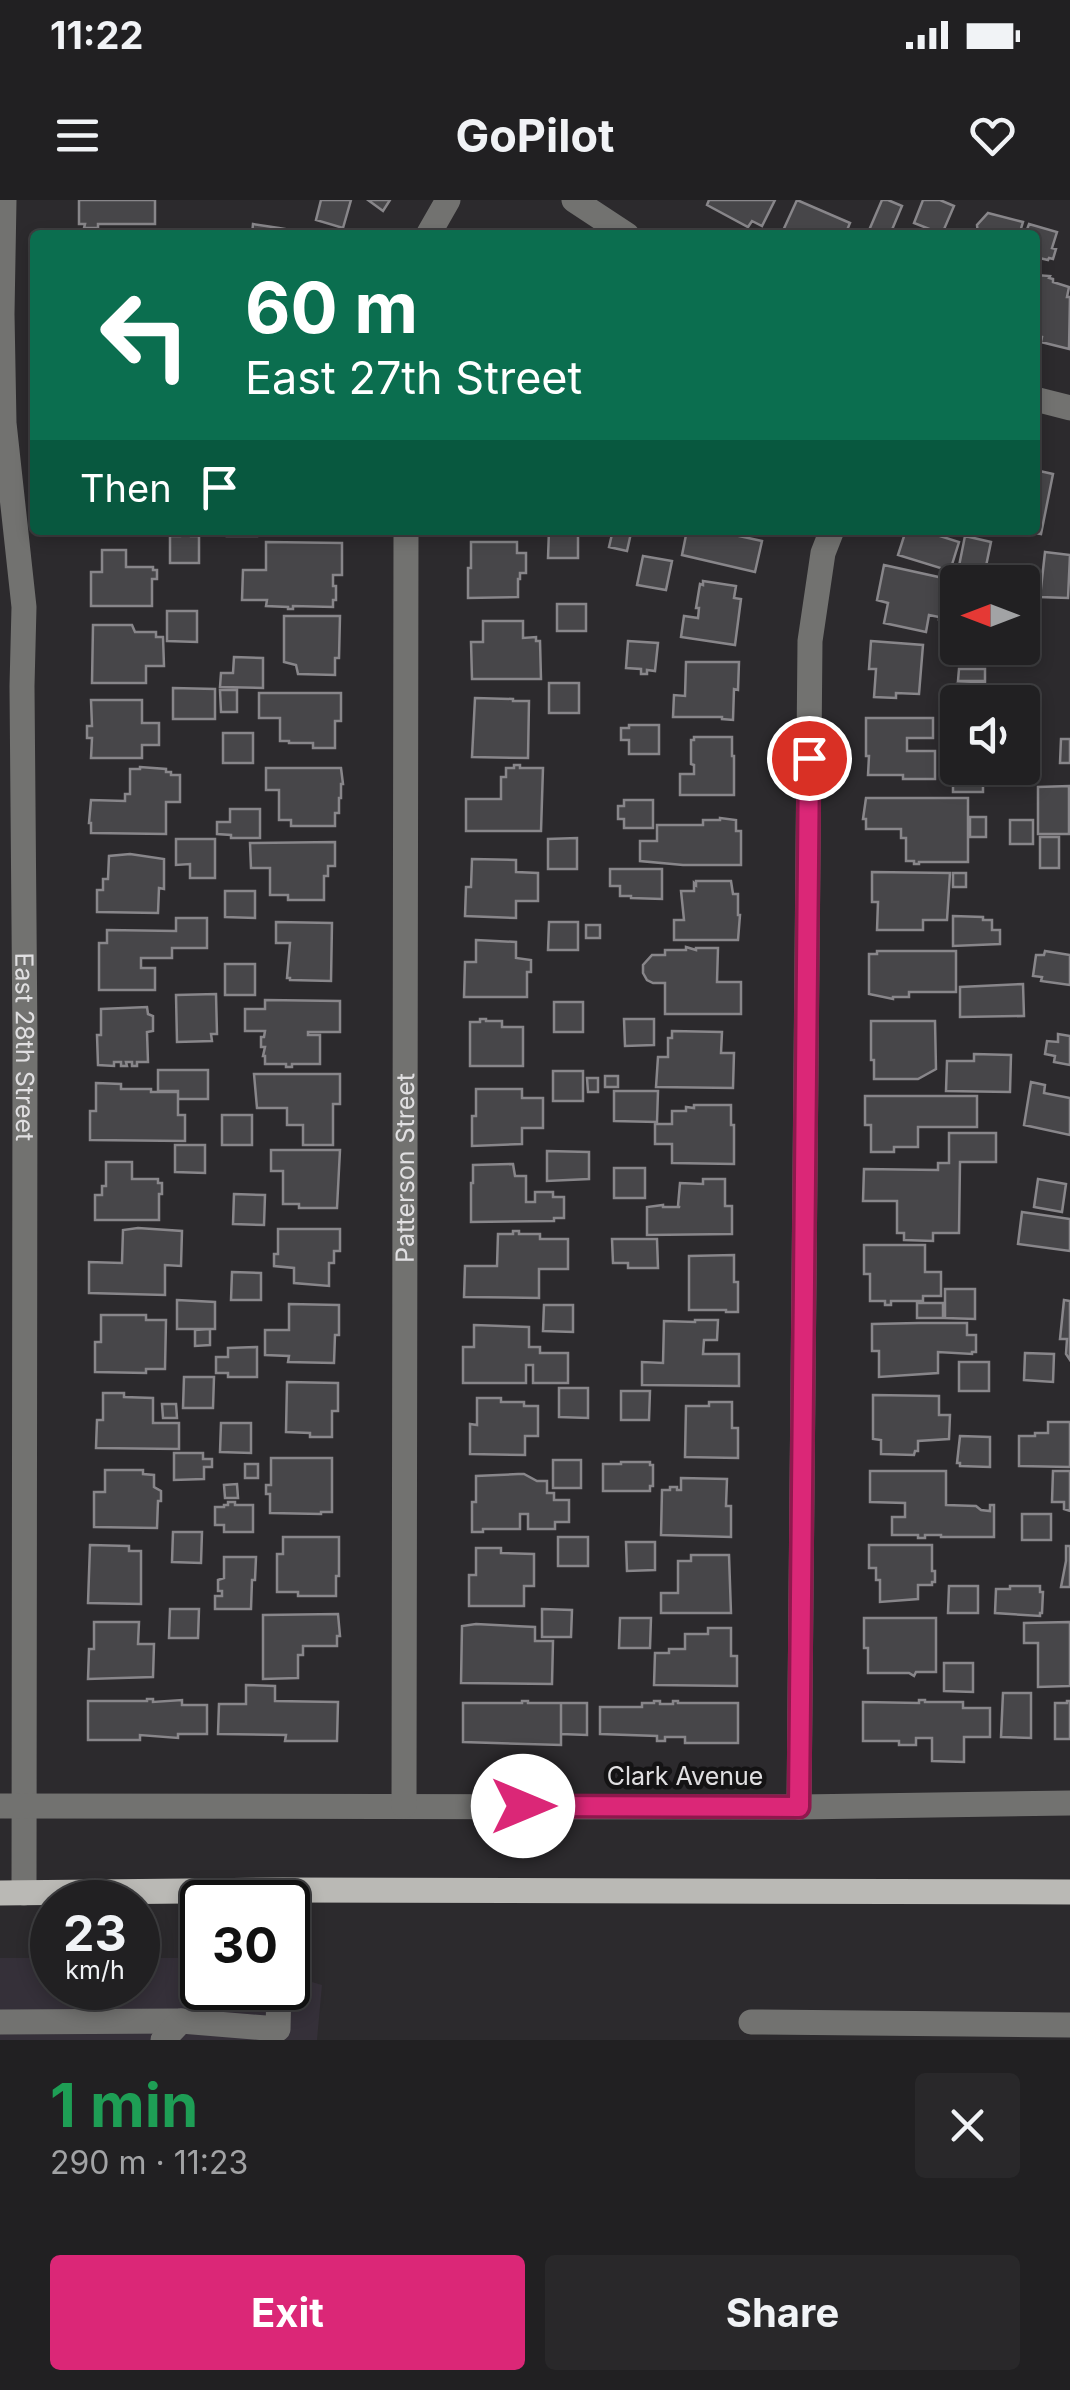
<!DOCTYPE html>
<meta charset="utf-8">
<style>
:root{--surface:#212022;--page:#29282a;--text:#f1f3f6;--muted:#a2a3a5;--line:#3e3e40;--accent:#db2777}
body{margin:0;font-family:Inter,sans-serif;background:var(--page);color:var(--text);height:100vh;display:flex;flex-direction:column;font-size:38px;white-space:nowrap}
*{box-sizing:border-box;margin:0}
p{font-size:32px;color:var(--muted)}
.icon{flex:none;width:55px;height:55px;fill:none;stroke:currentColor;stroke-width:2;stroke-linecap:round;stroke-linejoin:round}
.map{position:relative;height:1840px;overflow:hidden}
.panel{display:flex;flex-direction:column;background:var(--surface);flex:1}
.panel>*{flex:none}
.guide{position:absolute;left:30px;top:30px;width:1010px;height:305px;border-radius:10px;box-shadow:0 5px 15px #0003,0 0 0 2px var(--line);background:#0b6e4f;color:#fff;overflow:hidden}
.needle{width:65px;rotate:270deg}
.buttons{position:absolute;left:940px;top:365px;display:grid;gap:20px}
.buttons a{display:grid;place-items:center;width:100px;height:100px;border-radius:10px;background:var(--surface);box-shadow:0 5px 15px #0003,0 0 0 2px var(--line);font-size:50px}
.speed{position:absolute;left:30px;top:1680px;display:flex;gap:20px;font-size:50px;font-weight:700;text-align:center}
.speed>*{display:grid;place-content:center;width:130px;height:130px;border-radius:50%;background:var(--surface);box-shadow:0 5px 15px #0003,0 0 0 2px var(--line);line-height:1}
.speed small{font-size:25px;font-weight:400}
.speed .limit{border:5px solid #111;border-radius:15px;background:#fff;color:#111}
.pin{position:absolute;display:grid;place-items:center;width:85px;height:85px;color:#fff;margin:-42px;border:5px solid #fff;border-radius:50%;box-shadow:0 2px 10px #0007}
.me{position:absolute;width:110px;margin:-55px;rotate:90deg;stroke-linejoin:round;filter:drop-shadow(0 0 8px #0008)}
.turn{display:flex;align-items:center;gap:35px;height:210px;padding:0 50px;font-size:45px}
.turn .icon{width:130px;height:130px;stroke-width:2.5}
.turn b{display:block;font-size:70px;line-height:85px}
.then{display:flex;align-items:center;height:95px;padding:0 50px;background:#0003;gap:20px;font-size:38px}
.round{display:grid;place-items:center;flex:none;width:105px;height:105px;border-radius:10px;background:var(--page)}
.overview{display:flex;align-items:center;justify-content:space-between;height:170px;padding:0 50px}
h1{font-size:60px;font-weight:700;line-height:75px;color:#1e9e55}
.button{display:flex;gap:20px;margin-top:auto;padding:20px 50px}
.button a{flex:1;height:115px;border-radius:10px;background:var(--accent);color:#fff;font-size:40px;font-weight:700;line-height:115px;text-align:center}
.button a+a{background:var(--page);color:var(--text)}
.status{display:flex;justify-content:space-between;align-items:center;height:70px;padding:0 50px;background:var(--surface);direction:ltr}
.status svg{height:28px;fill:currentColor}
header{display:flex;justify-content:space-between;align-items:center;height:130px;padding:0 50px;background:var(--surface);font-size:45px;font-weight:700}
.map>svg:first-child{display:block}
.built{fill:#353039}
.building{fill:#474649;stroke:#88868a;stroke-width:2.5}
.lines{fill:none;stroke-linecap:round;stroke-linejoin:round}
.minor{stroke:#727270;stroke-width:25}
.major{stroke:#bab9b5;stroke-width:25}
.route-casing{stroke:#8e194d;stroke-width:25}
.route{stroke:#db2777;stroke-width:18}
.labels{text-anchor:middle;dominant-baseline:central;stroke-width:9;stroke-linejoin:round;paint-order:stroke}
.street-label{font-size:25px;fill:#e0dfe1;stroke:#141314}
</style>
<div class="status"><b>11:22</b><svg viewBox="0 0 49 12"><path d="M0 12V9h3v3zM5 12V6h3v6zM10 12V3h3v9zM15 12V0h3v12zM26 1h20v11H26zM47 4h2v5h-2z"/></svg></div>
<header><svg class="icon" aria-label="menu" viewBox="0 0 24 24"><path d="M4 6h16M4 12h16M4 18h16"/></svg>GoPilot<svg class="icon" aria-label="heart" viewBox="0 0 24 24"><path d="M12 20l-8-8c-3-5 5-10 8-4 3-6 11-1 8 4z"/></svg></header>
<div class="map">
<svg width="1070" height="1840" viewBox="0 0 1070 1840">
<rect width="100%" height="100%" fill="#2c2a2d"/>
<!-- built -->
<path class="built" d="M0 1758H52V1788H138V1758H202V1788H288V1775L322 1785 317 1840H0Z"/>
<!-- building -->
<path class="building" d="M79 0H155V24H98V28H84L85 24H79Z
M321 0H351L343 28 316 20Z
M368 0H390L383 11Z
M709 0H775L762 26 752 21 748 27 707 5Z
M797 0 850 23 845 35H781Z
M882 0H888L902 6 891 32 898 35H867Z
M923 0H940L954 6 942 34 914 23Z
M988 13 1023 22 1019 35H978L977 25Z
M253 24 279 28 320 35H252Z
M1029 24 1057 32 1052 48 1056 49 1053 59 1049 58 1048 60 1035 57V35H1025Z
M163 31H193V35H163Z
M1035 75 1050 76 1049 78 1053 79V82L1069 87 1067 97H1070L1069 149 1041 142 1042 137 1035 135Z
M1035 270 1053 274 1041 334 1018 330H1035Z
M180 330H191V336H199V363H170V336H180Z
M228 330H257V336H227Z
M549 330H578V358H548Z
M613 330 631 333 627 351 609 347Z
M687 330H731L730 334 762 341 755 372 682 355Z
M906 330H921L959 342 950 371 898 355Z
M965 336 991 342 985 371 959 366Z
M266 342 342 343V375H333V386H336V400H333V407L293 406V409H288V407L266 406 267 400H242L243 370H266Z
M471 342H517V353H526V373H520V379H518V397L468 398V368H471Z
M102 350H126V367H153V370H157V379H152V406H91V372H102Z
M1045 352 1070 355 1068 398 1040 397Z
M643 356 672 361 666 390 637 385Z
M884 365 943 378 942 381 958 384V445L951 444 954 422 939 420V417L929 415 926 432 884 423 888 403 877 400Z
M703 381 736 386 734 398 741 399 735 445 681 437 684 416 698 418 699 408H696L700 384 703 385Z
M557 404H586V431H557Z
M167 411H197V442L167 441Z
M284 416H340L339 458H335V475L298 474 296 465 284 462Z
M483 421H523V438L536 437V441H540L541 479H472L471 442H483Z
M93 425H132L135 432H156V437H163L164 466H146V483H92Z
M628 441 658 443 655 471 647 470V474H641V469L626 468Z
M871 441 923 445 919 494 896 493V498L874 497 876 469H869Z
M234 457 263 458V488L220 487 221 473H233Z
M686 462H739L738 490 734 489 733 520 722 519V517H673L674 495 685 496Z
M959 469H985V481H958Z
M549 483H579V513H549Z
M985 483 986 495H995V502H958L957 514V484Z
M173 488 215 489V519H173Z
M220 490H237V512H221Z
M259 493H341V521H335V548H313V543H289V541H280V518H259Z
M475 498 513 499V501H529L528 558 472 557Z
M91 500H142V523H159V545H142V558H91L92 538H87V526H92Z
M866 518H933V538H907V551H935V579H903V575H868L869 556H866Z
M629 525H659V554H629V540H621V528H629Z
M223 533H253V563H223Z
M694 537H732V556H734V595H680V574H694V565L691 564V540H694Z
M1061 539H1070V563H1060Z
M953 562H958V568H983V592H953Z
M514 565H520V568H543L541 631H466V599H501V577H506V568H514Z
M140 567 166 569V572H171V575H180V602H166V634L91 633V623H89L91 600 125 601V594H130V569H140Z
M266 568H341L343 584H341V598H339V613H335V626H291V620H279V590H266Z
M1069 586V634H1038V587Z
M866 598H968V662H919V664H914V661H906V638H901V629H866V619H863Z
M624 600H653V628H624V619H618V606H624Z
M230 609H260V638H231V635L217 634V622H230Z
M970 617H986V637H970Z
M720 618 736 620V631H741V665H683L640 661V641H657V625H703V620H720Z
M1010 620H1033V644H1010Z
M1040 637H1059V668H1040Z
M577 638V669H548V639Z
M176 639H215V678H190V664L176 665Z
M335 642V666H328V676H324V700H288V695H270V668H251L250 643Z
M130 654 164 659V689L159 688 158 713 97 712V690H103V679H108L109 656Z
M472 659 516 660V672L538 673V701H516V718L465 716 466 687H471Z
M610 669H662V699L631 698V696H620V686H610Z
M872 672 950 673 947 720H923V730H877L878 702H872Z
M953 673H966V687H953Z
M696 681H731L733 694H738V715H740L738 740H674V720H684L681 691H694V683L696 685Z
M225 691H255V718L225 717Z
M953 716 983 717V720H992V730H1000V744L953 746Z
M176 718H207V748H172V758H141V768H155V790H99V743H107V730L176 731Z
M276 722 332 723 331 781 290 780V778H287L290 743H276Z
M549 722H578V750H548Z
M586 725H600V738H586Z
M476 740 516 742V758L531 760V772H527V797H464L465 762H476Z
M686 747 696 750V748H718L717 782H741V814H665V783H653L647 780 643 773V765L652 755H665V750H686Z
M877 751H956V792H909V797H893V799L869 794V754H877Z
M1045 751 1070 755V785L1041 781 1042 777 1033 776 1036 755H1044Z
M225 764H255V795H225Z
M1023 784 1024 816 960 817V787Z
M216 794 217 834H211L212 841 177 842 176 795Z
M265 800 340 801V832H308V835H320V864H292V867H286V864H265V856H263L265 847H261V837H264L265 831H245V809H265Z
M554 802H583V832H554Z
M147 807 148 814 153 816V831L147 832 148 862H137V866H132V862H126L127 866H121V862H114V866L98 865 97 835H101V809Z
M480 819H486V821H502V827H523V866H470V822H480Z
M624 819H654V845L625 846Z
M871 821H935L936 869 918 879H874V860H871Z
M672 831 722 832 721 853H734L733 888 656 887 658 857H668V838H672Z
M1058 834 1070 836V865L1054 862 1055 856 1045 854 1047 841 1058 842Z
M974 854 1011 855 1010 892 946 891 947 861H974Z
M158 870H208V899H178V891H158Z
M553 871H583V901H553Z
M254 874H340V904H333V945H303V925H287V908H257Z
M605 876H618V887H605Z
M587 878H598V892H588Z
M1031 882 1045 885 1044 893 1070 898V935L1024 925Z
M96 883 121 884V889H151V892H178V915H185V941L90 940V911H96Z
M476 889H522V898H543V928H522V944L472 946V916H476Z
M614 891H658L657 922 614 921Z
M865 896H977V927H918V947H894V952H871V925H865Z
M694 905H731V925H734V964L672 963V944H655V924H672V911H686V907L694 908Z
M222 915H252V945H222Z
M949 933H996V962H960L959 1033H933V1041L904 1040V1033H897V1001H863L864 969 938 970V963H949Z
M175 945H205V973L175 972Z
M271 950H340L337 1008H299V1004H283V971H271Z
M547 951 589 952V979L547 981Z
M106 962H132V979H158V983H162V994H159V1020H95V995H102V986H106Z
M513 964 515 976H526V1002H535V992H553V997H564V1018H554V1021L471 1022V983H473V965Z
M614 968H645V998H614Z
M703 979H725V1006H732V1034L647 1035V1007L663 1005V1007H680L678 1006 680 983 703 984Z
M1038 979 1066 984 1062 1012 1034 1007Z
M234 994 265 995 264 1025 233 1024Z
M1022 1012 1070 1019V1051L1018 1044Z
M138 1028 182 1031 181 1066 165 1065V1095L89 1093V1062L122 1063 123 1030Z
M278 1029H340V1051H334V1063H329V1086L294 1083V1068L274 1066V1054H278Z
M513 1031H519V1034H540V1039H568V1069H539V1098L464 1097 465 1066H497L498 1034H513Z
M612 1039H657L658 1068H628V1063H613Z
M864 1045H925V1072H941V1096H923V1101H891V1105H885V1101H870V1074H864Z
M734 1055V1082H738V1112H726V1110H689V1056Z
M232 1072 261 1073V1100H231Z
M945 1089H975V1119L945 1118Z
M177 1100 215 1102V1129H177Z
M1064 1100 1070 1101V1160L1066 1154 1067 1139H1060Z
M917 1103H943V1118H917Z
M289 1104 339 1105V1135H335L334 1163 288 1162 289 1156 265 1155V1130H289Z
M544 1105H573V1132L543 1131Z
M101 1115H146V1120H166L165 1169H146V1173L95 1172V1142H101Z
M695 1120H718L717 1140H704L703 1154H739V1186L642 1185V1162L663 1163 664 1121 695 1122Z
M919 1123H967V1135H976V1152H972V1154L938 1152V1173L879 1177V1151H872V1124Z
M474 1125 529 1127V1147H540V1153H568V1183H533V1165H526V1183H463V1147H474Z
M210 1129V1145L195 1146V1130Z
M257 1147V1177H228V1173H216V1157H228V1148Z
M1025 1153 1054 1154 1053 1182 1024 1180Z
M959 1162H989V1191H959Z
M184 1177H214L213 1208H183Z
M287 1182 338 1183V1211H332V1237H310V1233L286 1232Z
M559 1188H588V1218L559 1217Z
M621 1191H650L649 1220H621Z
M103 1193H124V1197L153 1198V1223H179V1249L96 1248 97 1220H103Z
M873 1195 939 1196V1215H950L949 1239 918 1241V1251H915L914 1255 881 1254V1240L873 1239Z
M477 1198H501V1202H524V1206H538V1236H525V1255L470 1254V1224L477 1225Z
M709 1202H732V1228H738V1258L685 1257 686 1206H709Z
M162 1204H176L177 1218H163Z
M1048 1222H1070V1267L1019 1266V1236H1035V1233H1048Z
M221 1223H251V1253L220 1252Z
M960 1236 990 1237V1267L960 1266V1263H957Z
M174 1253H203V1259H212V1267H204V1279L174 1280Z
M271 1258H332V1312H321V1314L270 1313V1294H266V1285H271Z
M553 1260H581V1288H553Z
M621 1262H650V1265H653V1286H650V1291H603V1264H621Z
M245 1264H258V1278H245Z
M105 1270H143V1274L154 1275V1287L161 1291V1301H158L157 1328 94 1327V1292H105Z
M870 1271H946V1305L976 1306 981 1310 990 1311V1305H994V1337H941V1335H925V1338H918V1335H892V1317H905V1303L870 1302Z
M1053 1271H1070V1311L1064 1309V1302H1052Z
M518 1274H524L537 1281H547V1293H554V1300H569V1322H555V1329H528V1314H520V1329H483V1332H472V1302H476V1276Z
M681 1278 727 1279 726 1306H731V1337L661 1335 662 1290H670V1287H677V1290H681Z
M237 1284 238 1298H225L224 1285Z
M228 1302H235V1305H253V1332H224V1325H215V1307H224V1305H228Z
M1022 1314H1051V1340H1022Z
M173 1332H202L201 1363 172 1362Z
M283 1337H339V1376H336V1396H298V1392H277V1354H283Z
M558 1337H588V1366H558Z
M626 1342H655V1370L627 1371Z
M90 1345 129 1346V1351H141V1404L88 1403Z
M869 1345H932V1371H935V1382H932V1385H918V1399L880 1402V1380H876V1368H869Z
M1066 1346H1070V1387H1061L1066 1361Z
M476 1348H501V1353L534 1354V1386H524V1406H469V1375H476Z
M691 1355H729L731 1413H661V1393H678V1361H691Z
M224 1357H256L255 1380H252L251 1409H215V1396H222V1391H218V1380L224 1378Z
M949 1386H978V1413H948Z
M1010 1386H1040V1392H1043L1042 1413H1040V1416L995 1413 996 1389H1010Z
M170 1409H199L198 1438H169Z
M542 1409 572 1410 571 1437H542Z
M338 1414 340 1436H337V1446H303V1455H298V1478L263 1479V1415Z
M620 1418H651L650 1448H619Z
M864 1418H936V1472H916L914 1476 909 1473H868V1448H864Z
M94 1422H139L138 1444H154L153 1477 88 1479 89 1449H94Z
M1070 1422V1486L1038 1487V1443H1024V1423Z
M476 1424 535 1427V1441H553L552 1484 461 1483 462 1426Z
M708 1428H731V1456H737V1486L654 1485 655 1453H669V1449H685V1434H708Z
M944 1463H973V1492L944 1491Z
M246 1485 275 1486V1501L338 1502 337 1541H285L286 1535 218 1534 219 1504H246Z
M1003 1493H1031V1538L1001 1537Z
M147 1499H153V1502L182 1500V1505H207V1534H178V1538L140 1535V1540H88V1501H147Z
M919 1500H925V1502H963V1508H990V1537H964V1562L932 1561V1538H916V1545H899V1541H863V1502L919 1503Z
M522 1501H528V1503H561V1545L463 1542V1503H522Z
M654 1501H660V1504H673V1501H678V1503H738V1543H685V1537H665V1541H657V1536L600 1534V1507H642V1503H654Z
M1067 1501H1070V1539H1055V1503H1067Z
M561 1503H587V1535L561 1534Z"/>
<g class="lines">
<!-- minor -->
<g class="minor">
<path id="s1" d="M4 0 2 114 4 223 24 407 22 486 25 842 24 1693"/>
<path d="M574 0 627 35"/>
<path d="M428 35 448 0"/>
<path d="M1035 199 1070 208"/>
<path d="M0 1606 799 1607 1070 1603"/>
<path id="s2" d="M404 1606 406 330"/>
<path d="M799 1607 810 441 823 353 832 330"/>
<path d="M0 1822 181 1821"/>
<path d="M751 1822 1070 1825"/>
<path d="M163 1840 181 1821 278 1829 279 1788"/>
</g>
<!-- major -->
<path class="major" d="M0 1693 283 1690 1070 1692"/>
</g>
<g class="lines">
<defs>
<path id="route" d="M523 1606 799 1607 809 558"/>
</defs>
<!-- route casing -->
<use href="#route" class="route-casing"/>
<!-- route -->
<use href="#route" class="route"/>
</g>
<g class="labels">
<!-- street labels -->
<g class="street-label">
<text stroke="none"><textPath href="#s1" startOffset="848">East 28th Street</textPath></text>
<text stroke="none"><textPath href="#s2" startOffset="638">Patterson Street</textPath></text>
<text x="685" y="1576">Clark Avenue</text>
</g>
</g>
</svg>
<div class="buttons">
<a><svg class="needle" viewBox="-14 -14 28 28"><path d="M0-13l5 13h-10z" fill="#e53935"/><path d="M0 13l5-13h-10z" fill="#a2a3a5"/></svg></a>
<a><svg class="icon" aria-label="sound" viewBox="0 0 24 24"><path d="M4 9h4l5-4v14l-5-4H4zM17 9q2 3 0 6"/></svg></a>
</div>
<div class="speed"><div>23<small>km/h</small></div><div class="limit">30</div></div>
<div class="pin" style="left:809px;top:558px;background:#d93025"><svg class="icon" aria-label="arrive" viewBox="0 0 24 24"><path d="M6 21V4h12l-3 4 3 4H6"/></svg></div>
<svg class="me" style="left:523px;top:1606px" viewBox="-20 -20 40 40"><circle r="19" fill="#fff"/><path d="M0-13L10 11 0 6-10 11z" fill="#db2777"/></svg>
<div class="guide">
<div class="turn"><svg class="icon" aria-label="left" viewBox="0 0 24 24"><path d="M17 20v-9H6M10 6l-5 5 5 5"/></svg><div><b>60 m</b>East 27th Street</div></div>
<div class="then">Then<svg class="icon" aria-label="arrive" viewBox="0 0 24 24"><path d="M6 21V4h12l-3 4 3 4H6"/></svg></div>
</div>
</div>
<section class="panel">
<div class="overview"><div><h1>1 min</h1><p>290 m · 11:23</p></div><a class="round"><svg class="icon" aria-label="close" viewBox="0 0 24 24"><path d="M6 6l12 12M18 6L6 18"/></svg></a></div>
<div class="button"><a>Exit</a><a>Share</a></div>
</section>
